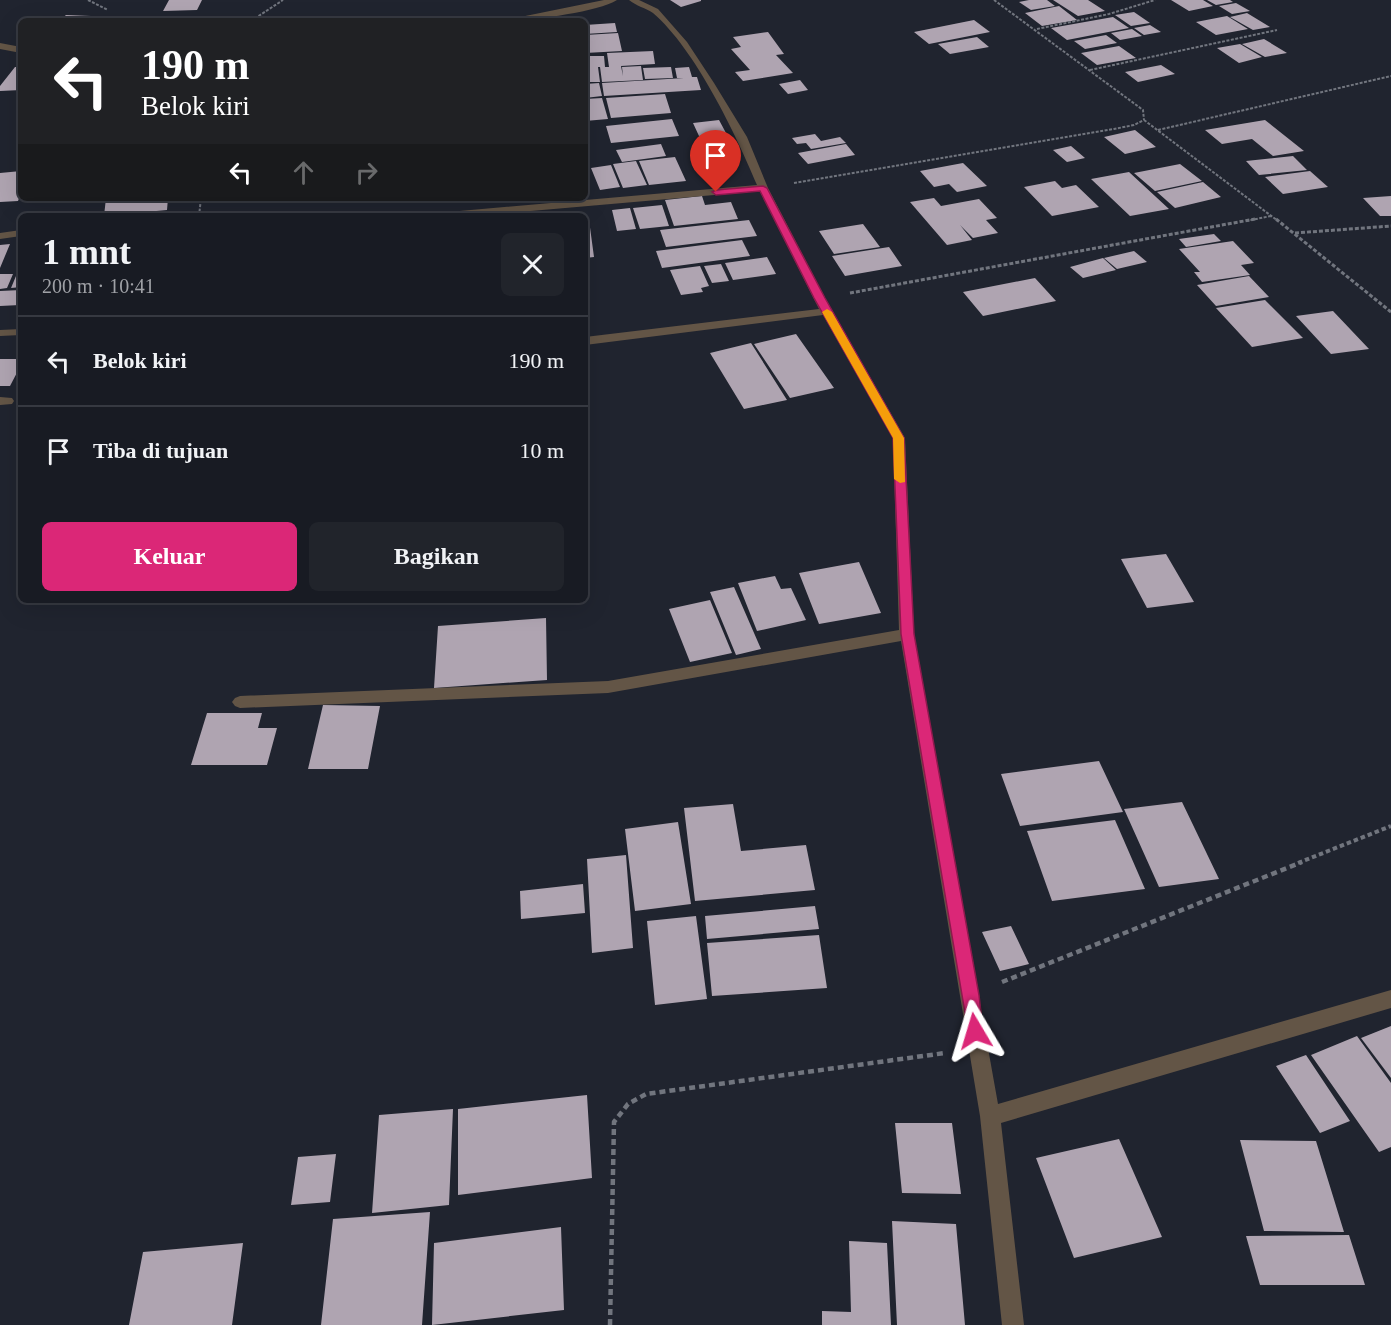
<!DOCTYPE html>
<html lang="id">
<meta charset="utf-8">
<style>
:root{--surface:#181b23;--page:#21242b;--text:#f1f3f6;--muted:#9fa1a6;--line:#363941;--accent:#db2777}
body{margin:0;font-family:"Times New Roman",serif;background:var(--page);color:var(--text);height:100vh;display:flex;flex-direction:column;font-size:22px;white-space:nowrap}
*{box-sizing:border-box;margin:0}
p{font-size:20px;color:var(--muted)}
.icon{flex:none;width:33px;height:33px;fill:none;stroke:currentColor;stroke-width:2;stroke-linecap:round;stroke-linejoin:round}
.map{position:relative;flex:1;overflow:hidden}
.drawer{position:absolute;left:18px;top:213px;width:570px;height:390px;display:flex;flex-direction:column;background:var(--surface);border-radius:9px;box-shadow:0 6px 24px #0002,0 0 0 2px var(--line)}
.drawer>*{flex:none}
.guide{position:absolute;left:18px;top:18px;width:570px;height:183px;border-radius:9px;box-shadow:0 6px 24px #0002,0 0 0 2px var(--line);background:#202124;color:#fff;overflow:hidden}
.pin{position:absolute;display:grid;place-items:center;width:51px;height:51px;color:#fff;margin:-62px -26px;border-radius:50% 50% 50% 0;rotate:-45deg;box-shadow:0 0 6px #0007}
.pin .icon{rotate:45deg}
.me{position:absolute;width:66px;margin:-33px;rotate:353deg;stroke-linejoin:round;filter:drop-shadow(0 0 4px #0008)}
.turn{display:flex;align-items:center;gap:21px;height:126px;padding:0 24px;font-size:27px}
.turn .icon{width:78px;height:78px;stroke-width:2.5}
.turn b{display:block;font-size:42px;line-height:51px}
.lanes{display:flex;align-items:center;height:57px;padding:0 24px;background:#0003;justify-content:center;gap:30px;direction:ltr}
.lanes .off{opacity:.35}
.round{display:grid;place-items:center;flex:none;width:63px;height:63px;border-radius:9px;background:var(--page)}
.summary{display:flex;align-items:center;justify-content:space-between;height:102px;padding:0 24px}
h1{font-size:36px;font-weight:700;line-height:45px}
.button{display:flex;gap:12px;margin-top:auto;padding:12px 24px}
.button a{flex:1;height:69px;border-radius:9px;background:var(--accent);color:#fff;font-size:24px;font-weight:700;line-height:69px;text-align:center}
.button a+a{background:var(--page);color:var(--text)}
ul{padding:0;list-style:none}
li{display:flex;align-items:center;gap:18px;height:90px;padding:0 24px;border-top:2px solid var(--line)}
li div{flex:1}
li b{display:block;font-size:22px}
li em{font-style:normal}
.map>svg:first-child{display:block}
.building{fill:#afa4b1}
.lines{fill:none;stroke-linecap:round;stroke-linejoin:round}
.path-far3{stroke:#71757e;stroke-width:2;stroke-dasharray:3 1.5;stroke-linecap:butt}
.path-far2{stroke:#71757e;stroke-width:3;stroke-dasharray:4 2;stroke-linecap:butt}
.path-far1{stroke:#71757e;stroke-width:4;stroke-dasharray:4.5 3;stroke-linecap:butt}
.path{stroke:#71757e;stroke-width:4.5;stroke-dasharray:6 4;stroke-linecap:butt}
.minor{fill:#635546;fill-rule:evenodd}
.route{fill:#db2777;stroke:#8e194d;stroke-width:1.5}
.slow{fill:#f59e0b}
</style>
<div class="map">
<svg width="1391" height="1325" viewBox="0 0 1391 1325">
<rect width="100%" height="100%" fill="#20242f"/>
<!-- building -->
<path class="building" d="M169 0H202L197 10 163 11Z
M670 0H701V1L681 7Z
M1029 0H1047L1055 6 1031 10 1019 2Z
M1053 0H1088L1105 11 1078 16Z
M1171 0H1203L1213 6 1189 11Z
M1207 0H1230L1233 2 1216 5Z
M1236 3 1250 11 1232 14 1219 6Z
M1059 6 1077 20 1042 26 1025 13Z
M1134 12 1150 23 1131 26 1115 15Z
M1247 13 1270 27 1253 30 1230 17Z
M66 15 91 16 86 21H59Z
M1227 16 1248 29 1216 35 1196 22Z
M1113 17 1129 28 1067 40 1051 28Z
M974 20 990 32 929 44 914 32Z
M615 23 617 32 585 34V25Z
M1150 25 1161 32 1144 35 1134 28Z
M1132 29 1142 36 1120 40 1111 33Z
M768 32 784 54 776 55 793 73 743 81 735 72 750 70 731 49 741 47 733 37Z
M618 33 622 51 585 53V35Z
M1106 35 1117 43 1085 49 1074 41Z
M977 37 989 47 950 54 938 44Z
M1264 39 1287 53 1265 57 1242 44Z
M1240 44 1262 57 1239 63 1217 48Z
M1119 46 1136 58 1097 65 1081 53Z
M653 51 655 64 621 66 623 76 622 67 641 66 643 80 602 82 600 67H598L600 82H585V56H604L605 67H609L607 53Z
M1161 65 1175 74 1138 82 1125 72Z
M15 67H21V90L0 91V86Z
M671 67 673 78 645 79 643 68Z
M689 67 692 77H697L701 90 604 96 602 83 684 78H677L675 68Z
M800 80 808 90 788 94 779 84Z
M599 83 602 96 585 98V84Z
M665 94 671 113 611 118 606 98Z
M602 98 608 119 585 121V99Z
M672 119 679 136 611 143 606 126Z
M719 120 726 133 699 136 693 123Z
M1265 120 1304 151 1273 156 1252 139 1222 144 1205 130Z
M1135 130 1156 147 1125 154 1104 137Z
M815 134 821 141 840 137 846 143 811 149 806 143 797 144 792 138Z
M661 144 666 156 622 162 616 150Z
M846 144 855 155 808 164 798 153Z
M1071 146 1085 158 1067 162 1053 150Z
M1293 156 1307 170 1259 175 1246 161Z
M675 157 686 181 649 185 639 161Z
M636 161 647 185 623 188 613 164Z
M963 163 987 186 957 192 949 184 934 187 920 171Z
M1180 164 1202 181 1155 191 1134 173Z
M611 165 620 187 600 190 591 168Z
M21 171V193L18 201 0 202V173Z
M1310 171 1328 187 1283 194 1265 177Z
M1129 172 1169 209 1130 216 1091 179Z
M1055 181 1062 188 1076 185 1099 207 1052 216 1024 187Z
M1203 182 1221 197 1175 208 1157 192Z
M702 196 705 205 731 202 738 219 674 226 665 200Z
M1391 196V216H1380L1363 198Z
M106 198H168L167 210 104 216Z
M934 198 941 206 979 199 997 218 986 220 998 233 973 238 960 225 972 240 947 245 910 202Z
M662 205 669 226 640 229 633 208Z
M630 208 636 229 617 231 612 210Z
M585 220H589L594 257 585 258Z
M749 220 757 236 666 247 660 230Z
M863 224 880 247 834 254 819 231Z
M1214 234 1221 241 1186 247 1179 239Z
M742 240 750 256 662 268 656 251Z
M1233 241 1254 263 1241 265 1250 275 1202 282 1194 272H1200L1179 249Z
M10 244 0 268V245Z
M889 247 902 266 845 276 832 256Z
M1134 251 1147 262 1117 269 1104 258Z
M767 257 776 274 733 280 725 263Z
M1103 258 1116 270 1083 278 1070 267Z
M21 264V287L11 288Z
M721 264 729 281 712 283 704 266Z
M700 266 709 286 701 288 703 292 681 295 670 270Z
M0 274H13L7 288 0 289Z
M1249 276 1269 297 1216 306 1197 285Z
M1035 278 1056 301 983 316 963 292Z
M21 290 20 305 0 306V291Z
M1265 300 1303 338 1252 347 1216 308Z
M1333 311 1369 349 1331 354 1296 316Z
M796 334 834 388 790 398 754 344Z
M751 343 787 400 744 409 710 353Z
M0 359H21V365L10 386H0Z
M1166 554 1194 602 1147 608 1121 559Z
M859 562 881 613 819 624 799 573Z
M775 576 781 589 791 588 806 620 757 631 738 583Z
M734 587 761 649 736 655 710 592Z
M710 600 732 653 690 662 669 609Z
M546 618 547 680 434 688 438 626Z
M323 705 380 706 368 769H308Z
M207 713H262L258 728H277L267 765H191Z
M1099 761 1123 812 1020 826 1001 774Z
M1182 802 1219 879 1159 887 1124 809Z
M733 804 741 851 806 845 815 890 695 901 684 808Z
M1115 820 1145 889 1052 901 1027 831Z
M678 822 691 904 635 911 625 829Z
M626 855 633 948 592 953 587 859Z
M583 884 585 913 521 919 520 891Z
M815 906 819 929 707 939 705 916Z
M696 916 707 999 655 1005 647 921Z
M1011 926 1029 964 1000 971 982 932Z
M819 935 827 988 712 996 707 943Z
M1391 1026V1078L1361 1038Z
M1357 1036 1391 1083V1147L1379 1152 1311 1055Z
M1306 1055 1350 1121 1320 1133 1276 1066Z
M587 1095 592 1178 458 1195V1109Z
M453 1109 449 1205 372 1213 379 1115Z
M895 1123H952L961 1194 902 1193Z
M1119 1139 1162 1237 1074 1258 1036 1158Z
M1240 1140 1316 1141 1344 1232 1264 1231Z
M336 1154 330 1202 291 1205 298 1157Z
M430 1212 422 1325H321L333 1219Z
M892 1221 956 1224 965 1325H897Z
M561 1227 564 1310 432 1325 434 1243Z
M1349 1235 1365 1285H1260L1246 1236Z
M849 1241 887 1243 891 1325H822V1311L851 1312Z
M243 1243 232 1325H129L143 1252Z"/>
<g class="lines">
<!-- path-far3 -->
<path class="path-far3" d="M88 0 108 10
M994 0 1143 110 1144 120
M251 21 283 0
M1037 29 1109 14 1155 0
M1090 70 1277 30
M1144 120 1278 221
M1158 130 1391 76
M794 183 1114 129 1134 125 1144 120
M199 216 201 198
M1246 221 1271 216"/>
<!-- path-far2 -->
<path class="path-far2" d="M1276 219 1391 312
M1295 233 1391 226
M850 293 1255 219"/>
<!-- path-far1 -->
<path class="path-far1" d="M1298 863 1391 826"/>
<!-- path -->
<path class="path" d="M1002 982 1302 862
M610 1325 614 1122 628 1104 646 1094 945 1053"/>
<!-- minor -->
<path class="minor" d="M604 0H617C596 13 526 21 500 21Z
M629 0H639L658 9 687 42 714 83 747 137 768 188 825 298 905 438 914 634 998 1104 1391 990V1008L1001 1123 1024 1325H1002L980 1116 901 641 608 693 240 708 235 706 232 702 235 698 240 696 608 681 899 630 893 438 823 315 585 345V337L819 309 760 191 473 216H432L437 213 757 185C736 134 695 49 653 13 646 8 636 6 629 0Z
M0 43 21 47V53L0 49Z
M21 230V236L0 239V233Z
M21 329V335L0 336V330Z
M0 397 12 398 14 401 12 404 0 405Z"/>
</g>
<!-- route -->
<path class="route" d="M763 186 767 188 825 298 904 438 914 634 979 995 983 1031 981 1037 975 1039 969 1037 962 995 901 634 893 438 814 298 760 191 716 195 712 192 716 190Z"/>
<!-- slow -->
<path class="slow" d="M827 309 832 312 904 438 905 482 900 483 894 479 893 438 822 312Z"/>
</svg>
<div class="pin" style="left:716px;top:192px;background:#d93025"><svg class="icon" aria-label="arrive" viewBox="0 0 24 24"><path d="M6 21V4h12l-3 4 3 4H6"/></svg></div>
<svg class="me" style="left:975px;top:1031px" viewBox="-20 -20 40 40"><path d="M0-17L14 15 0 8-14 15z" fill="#db2777" stroke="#fff" stroke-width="4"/></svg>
<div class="guide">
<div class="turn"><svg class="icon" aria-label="left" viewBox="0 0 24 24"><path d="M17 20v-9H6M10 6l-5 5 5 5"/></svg><div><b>190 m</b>Belok kiri</div></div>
<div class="lanes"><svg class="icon" aria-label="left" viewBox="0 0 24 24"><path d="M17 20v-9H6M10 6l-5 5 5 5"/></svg><svg class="icon off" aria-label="ahead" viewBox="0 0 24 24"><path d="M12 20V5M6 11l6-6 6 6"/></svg><svg class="icon off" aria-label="right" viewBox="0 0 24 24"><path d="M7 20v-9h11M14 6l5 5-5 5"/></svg></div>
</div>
<section class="drawer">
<div class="summary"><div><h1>1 mnt</h1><p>200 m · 10:41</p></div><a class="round"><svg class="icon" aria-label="close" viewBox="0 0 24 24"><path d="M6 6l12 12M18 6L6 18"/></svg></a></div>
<ul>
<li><svg class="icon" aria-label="left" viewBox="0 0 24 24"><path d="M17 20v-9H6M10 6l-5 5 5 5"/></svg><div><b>Belok kiri</b></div><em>190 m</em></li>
<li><svg class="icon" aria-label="arrive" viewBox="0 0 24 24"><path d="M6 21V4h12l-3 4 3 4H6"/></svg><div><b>Tiba di tujuan</b></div><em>10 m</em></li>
</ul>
<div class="button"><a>Keluar</a><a>Bagikan</a></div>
</section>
</div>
